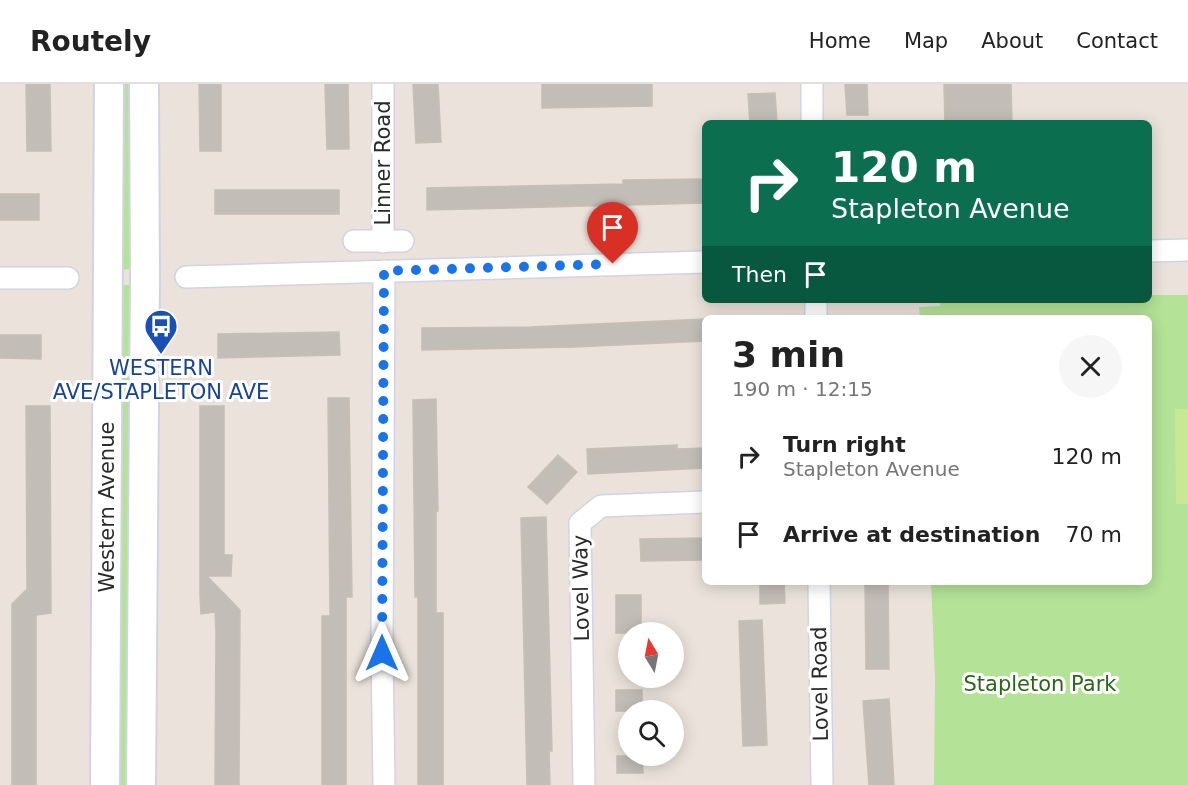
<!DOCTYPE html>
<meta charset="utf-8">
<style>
:root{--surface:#fff;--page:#f6f6f6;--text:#222;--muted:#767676;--line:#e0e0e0}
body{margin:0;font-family:"DejaVu Sans",sans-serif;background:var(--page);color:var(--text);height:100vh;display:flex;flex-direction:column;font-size:22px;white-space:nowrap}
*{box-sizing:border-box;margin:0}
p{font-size:20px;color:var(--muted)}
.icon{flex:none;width:33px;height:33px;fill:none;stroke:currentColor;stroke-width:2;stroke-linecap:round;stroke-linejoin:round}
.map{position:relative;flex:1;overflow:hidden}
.panel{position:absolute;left:702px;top:231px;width:450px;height:270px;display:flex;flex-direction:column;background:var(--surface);border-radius:9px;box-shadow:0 3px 15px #0003}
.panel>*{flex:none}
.hud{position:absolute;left:702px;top:36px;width:450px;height:183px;border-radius:9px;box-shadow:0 3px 15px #0003;background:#0b6e4f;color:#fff;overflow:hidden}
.needle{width:39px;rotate:350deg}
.controls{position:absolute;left:618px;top:538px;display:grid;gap:12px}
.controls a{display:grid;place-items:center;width:66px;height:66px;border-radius:50%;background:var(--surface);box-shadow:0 3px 15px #0003;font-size:30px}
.pin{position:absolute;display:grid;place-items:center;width:51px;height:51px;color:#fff;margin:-62px -26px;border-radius:50% 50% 50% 0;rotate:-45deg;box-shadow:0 0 6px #0007}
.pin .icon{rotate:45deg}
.me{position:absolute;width:66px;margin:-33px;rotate:0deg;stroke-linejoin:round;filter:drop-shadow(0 0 4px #0008)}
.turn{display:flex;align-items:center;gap:21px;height:126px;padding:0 30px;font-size:27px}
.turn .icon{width:78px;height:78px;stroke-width:2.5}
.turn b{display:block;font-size:42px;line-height:51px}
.then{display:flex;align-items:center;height:57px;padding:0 30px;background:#0003;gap:12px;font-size:22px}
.round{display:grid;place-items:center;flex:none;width:63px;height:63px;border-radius:32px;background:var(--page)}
.overview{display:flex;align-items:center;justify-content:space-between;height:102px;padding:0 30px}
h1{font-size:36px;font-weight:700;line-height:45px}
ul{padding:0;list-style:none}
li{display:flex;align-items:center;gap:18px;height:78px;padding:0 30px}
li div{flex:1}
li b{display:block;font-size:22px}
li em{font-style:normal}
header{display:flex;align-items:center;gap:36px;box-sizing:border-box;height:84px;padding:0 30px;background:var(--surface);border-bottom:2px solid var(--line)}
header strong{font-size:28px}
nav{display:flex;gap:33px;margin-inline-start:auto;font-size:21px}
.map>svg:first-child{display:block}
.green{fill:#b4e297}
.pitch{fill:#c8e993}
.building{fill:#c3bdb7;stroke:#c6bfb4;stroke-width:1.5}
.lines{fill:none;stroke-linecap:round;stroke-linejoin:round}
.street-casing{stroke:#d0d4e2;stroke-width:24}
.secondary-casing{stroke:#d0d4e2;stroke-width:32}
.street{stroke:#fff;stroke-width:21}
.secondary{stroke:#fff;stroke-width:28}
.route{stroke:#1a73e8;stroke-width:10;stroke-dasharray:0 18}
.labels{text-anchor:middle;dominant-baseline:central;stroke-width:6;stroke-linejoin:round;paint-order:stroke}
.street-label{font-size:21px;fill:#292929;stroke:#fff}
.transit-label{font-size:21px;fill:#164399;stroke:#fff}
.park-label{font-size:21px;fill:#2d651a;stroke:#fff}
</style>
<header>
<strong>Routely</strong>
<nav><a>Home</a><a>Map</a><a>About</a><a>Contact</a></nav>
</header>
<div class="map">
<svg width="1188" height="701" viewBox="0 0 1188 701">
<rect width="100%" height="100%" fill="#ebe3db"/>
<!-- green -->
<path class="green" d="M119 0H132V185L118 186Z
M119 201H132L130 701H117Z
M1149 211H1188V701H934L935 595 931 498H1149V234H920L919 223 940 222 941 216H1149Z"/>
<!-- pitch -->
<path class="pitch" d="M1175 325H1188V420H1176Z"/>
<!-- building -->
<path class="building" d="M26 0H50L51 67H27Z
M199 0H221V67H200Z
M325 0H348L349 65H327Z
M413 0H438L441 58 416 59Z
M542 0H652V22L542 24Z
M845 0H867L868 31H847Z
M944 0H1011L1012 39H945Z
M775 9 777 39H750L748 10Z
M705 95V119L427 126V104L623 100V96Z
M215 106H339V130H215Z
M0 110H39V136H0Z
M705 235V257L574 263 422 266V244L530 243Z
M339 248 340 271 218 274V250Z
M0 251H41V275L0 274Z
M328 314H349L352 513H346V701H322V532H330Z
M436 315 438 427H436V529H443V701H418V513H415L413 316Z
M26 322H50L51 529 36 531V701H12V520L27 505Z
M200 322H224V471H232L231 492H207L240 526 239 701H215L216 547 215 528 201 530 200 512Z
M677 361V365L705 364V384L588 390 587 365Z
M558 371 577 388 547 420 528 403Z
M546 433 552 667H549L550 701H527L521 434Z
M705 454V476L641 477 640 455Z
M760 498H784L785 519 760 520Z
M865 498H888L889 585H866Z
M616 511H641V549H616Z
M762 536 767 661 743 662 739 537Z
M616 606H642V627H616Z
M889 615 894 701H869L863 617Z
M617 672H642L643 689H617Z"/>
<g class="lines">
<defs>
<path id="street" d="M383 0V158
M812 0V39
M354 157H403
M1149 167 1188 166
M384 187 382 569 384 701
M186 193 705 178
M0 194H68
M816 216V234
M819 498 822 701
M584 701 580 439 601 422 705 418"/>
<path id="secondary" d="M105 701 109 0
M141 701 145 193 144 0"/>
</defs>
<!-- street casing -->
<use href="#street" class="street-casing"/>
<!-- secondary casing -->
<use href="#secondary" class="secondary-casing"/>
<!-- street -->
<use href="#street" class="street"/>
<!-- secondary -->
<use href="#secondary" class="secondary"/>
</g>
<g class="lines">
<!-- route -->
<path class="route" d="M382 569 384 187 613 180"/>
</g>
<!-- icons -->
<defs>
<symbol id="bus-pin" viewBox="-11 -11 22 30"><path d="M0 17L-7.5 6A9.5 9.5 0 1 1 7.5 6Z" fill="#1a4fb4" stroke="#fff"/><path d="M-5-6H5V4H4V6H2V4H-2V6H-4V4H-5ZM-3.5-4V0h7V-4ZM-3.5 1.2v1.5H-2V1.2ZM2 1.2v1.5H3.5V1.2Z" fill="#fff"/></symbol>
</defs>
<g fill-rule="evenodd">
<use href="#bus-pin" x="142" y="223" width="38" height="52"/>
</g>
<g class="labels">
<!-- street labels -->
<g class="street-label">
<text transform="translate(383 79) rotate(-90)">Linner Road</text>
<text transform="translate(107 423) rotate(-90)">Western Avenue</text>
<text transform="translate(581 504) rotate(-91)">Lovel Way</text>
<text transform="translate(820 600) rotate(-91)">Lovel Road</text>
</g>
<!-- transit labels -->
<g class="transit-label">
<text x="161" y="284">WESTERN<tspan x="161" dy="24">AVE/STAPLETON AVE</tspan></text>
</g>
<!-- park labels -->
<g class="park-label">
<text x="1040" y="600">Stapleton Park</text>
</g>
</g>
</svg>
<div class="controls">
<a><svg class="needle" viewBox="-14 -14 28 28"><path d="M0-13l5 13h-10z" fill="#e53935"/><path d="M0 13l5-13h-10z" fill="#767676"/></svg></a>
<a><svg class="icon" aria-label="search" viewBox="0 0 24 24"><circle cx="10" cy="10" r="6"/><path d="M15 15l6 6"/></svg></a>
</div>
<div class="pin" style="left:613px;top:180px;background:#d93025"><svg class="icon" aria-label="arrive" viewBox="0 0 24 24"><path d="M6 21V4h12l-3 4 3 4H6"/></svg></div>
<svg class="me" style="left:382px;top:569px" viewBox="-20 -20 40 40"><path d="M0-17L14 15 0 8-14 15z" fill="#1a73e8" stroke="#fff" stroke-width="4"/></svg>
<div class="hud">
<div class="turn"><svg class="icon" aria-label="right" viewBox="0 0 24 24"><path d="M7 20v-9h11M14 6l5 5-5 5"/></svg><div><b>120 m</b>Stapleton Avenue</div></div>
<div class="then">Then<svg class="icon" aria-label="arrive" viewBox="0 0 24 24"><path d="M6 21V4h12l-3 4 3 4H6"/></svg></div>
</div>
<section class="panel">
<div class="overview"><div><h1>3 min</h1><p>190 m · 12:15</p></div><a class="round"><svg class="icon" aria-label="close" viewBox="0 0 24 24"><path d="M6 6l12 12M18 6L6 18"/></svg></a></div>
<ul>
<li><svg class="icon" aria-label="right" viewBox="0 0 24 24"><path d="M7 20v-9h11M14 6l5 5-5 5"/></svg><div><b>Turn right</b><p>Stapleton Avenue</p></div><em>120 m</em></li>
<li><svg class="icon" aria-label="arrive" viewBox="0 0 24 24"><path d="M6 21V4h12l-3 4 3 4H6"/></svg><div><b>Arrive at destination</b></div><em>70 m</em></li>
</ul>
</section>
</div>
